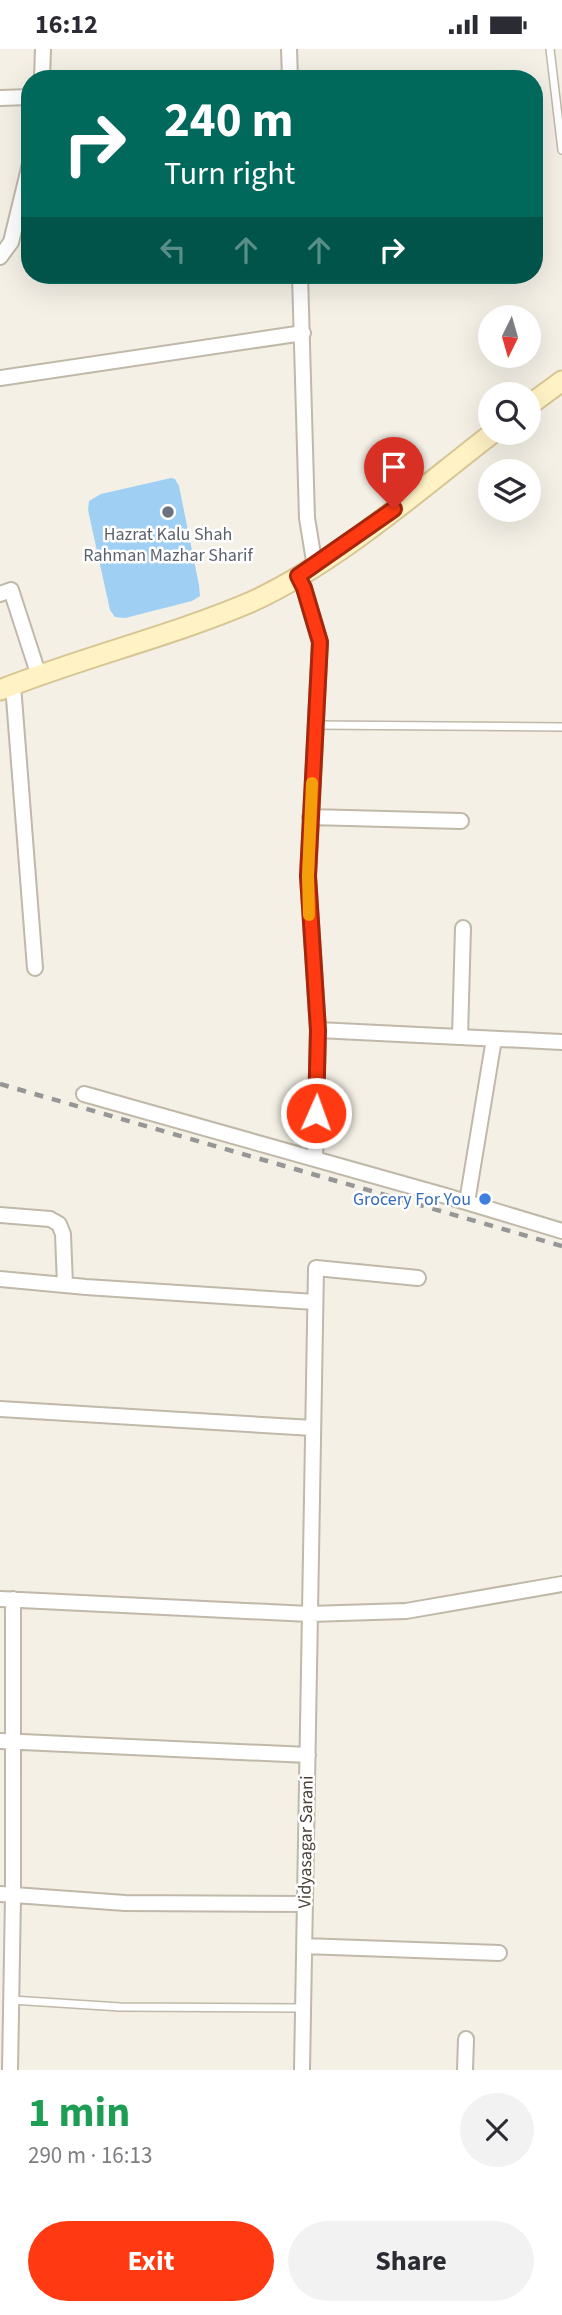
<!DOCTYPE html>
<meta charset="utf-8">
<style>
:root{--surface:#fff;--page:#f2f2f3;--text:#2b2b33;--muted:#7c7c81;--accent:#ff3a12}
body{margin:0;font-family:"Source Sans 3",sans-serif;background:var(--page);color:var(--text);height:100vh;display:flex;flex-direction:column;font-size:26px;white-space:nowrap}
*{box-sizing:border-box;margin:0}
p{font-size:23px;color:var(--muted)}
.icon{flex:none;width:38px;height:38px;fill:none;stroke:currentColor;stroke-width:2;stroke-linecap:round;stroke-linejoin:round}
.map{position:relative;height:2021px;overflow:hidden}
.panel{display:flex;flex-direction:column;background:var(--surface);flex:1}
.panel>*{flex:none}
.banner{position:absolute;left:21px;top:21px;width:522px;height:214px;border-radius:28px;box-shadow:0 7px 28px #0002;background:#00695c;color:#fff;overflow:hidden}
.needle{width:46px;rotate:185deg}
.controls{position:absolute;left:478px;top:256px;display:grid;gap:14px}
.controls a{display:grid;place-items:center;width:63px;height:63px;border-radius:50%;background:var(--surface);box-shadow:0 7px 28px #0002;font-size:35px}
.pin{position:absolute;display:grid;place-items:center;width:60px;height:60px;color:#fff;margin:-72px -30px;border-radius:50% 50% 50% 0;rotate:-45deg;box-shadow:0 0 7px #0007}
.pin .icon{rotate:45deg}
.me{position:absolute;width:77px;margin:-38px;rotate:2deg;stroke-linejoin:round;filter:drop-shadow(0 0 5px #0008)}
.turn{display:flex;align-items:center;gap:24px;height:147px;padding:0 28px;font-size:32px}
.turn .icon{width:91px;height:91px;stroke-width:2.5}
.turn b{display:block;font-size:49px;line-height:60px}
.lanes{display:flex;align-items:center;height:66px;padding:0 28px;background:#0003;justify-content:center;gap:35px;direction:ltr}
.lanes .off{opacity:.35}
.round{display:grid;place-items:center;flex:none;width:74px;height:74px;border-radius:37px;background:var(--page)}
.headline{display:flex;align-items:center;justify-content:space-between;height:119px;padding:0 28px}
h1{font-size:42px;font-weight:700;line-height:52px;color:#1e9e55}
.button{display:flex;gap:14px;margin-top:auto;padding:14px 28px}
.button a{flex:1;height:80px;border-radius:42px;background:var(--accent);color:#fff;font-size:28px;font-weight:700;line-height:80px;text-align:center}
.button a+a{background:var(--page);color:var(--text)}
.status{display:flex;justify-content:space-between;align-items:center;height:49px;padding:0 35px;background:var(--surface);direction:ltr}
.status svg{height:19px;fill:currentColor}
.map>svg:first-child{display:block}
.water{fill:#9fd0f4}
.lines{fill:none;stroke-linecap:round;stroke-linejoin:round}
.lane-casing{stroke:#c0b8a8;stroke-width:10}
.street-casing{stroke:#c0b8a8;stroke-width:18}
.secondary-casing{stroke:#d7c593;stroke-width:23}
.lane{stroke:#fff;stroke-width:7}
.street{stroke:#fff;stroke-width:14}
.secondary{stroke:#fff2c5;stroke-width:19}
.rail{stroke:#969696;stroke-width:4.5;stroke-dasharray:9 9;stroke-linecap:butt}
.route-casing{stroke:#a6260c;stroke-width:18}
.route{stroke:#ff3a12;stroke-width:12}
.slow{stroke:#f59e0b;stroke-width:12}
.worship-dot{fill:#6b7280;stroke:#fff;stroke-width:2.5}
.shop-dot{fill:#3f7fe0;stroke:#fff;stroke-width:2.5}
.labels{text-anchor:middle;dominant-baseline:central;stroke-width:5;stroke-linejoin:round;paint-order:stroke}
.worship-label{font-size:18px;fill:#5b616d;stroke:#fff}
.shop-label{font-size:18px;fill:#366cbe;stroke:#fff;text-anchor:end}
.street-label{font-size:18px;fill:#474035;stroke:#fff}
</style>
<div class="status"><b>16:12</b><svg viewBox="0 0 49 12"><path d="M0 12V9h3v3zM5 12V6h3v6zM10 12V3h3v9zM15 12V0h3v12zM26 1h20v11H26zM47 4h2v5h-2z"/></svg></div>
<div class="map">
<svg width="562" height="2021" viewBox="0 0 562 2021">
<rect width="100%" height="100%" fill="#f4f0e6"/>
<!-- water -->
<path class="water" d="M171 429 175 430 179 437 199 536 200 547 192 552 125 569 115 568 110 561 88 461 89 452 101 445Z"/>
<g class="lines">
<defs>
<path id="lane" d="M550 0 562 101
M315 676 562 678
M12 1951 120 1958 303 1959"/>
<path id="street" d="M289 0 290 30
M42 30 43 0
M0 49 30 48
M0 208 11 193 30 115
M300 226 307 469 315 518
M0 329 303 284
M298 527 304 539 320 593 308 827 318 981 315 1110
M0 545 11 541 39 627
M13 636 35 919
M310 768 461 772
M318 981 562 993
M460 988 463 879
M84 1045 446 1147 562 1182
M467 1153 494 990
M0 1166 50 1170 59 1175 63 1185 65 1236
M0 1230 86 1238 315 1253
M0 1360 313 1379
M0 1550 309 1565 406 1562 562 1535
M0 1692 308 1706
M0 1845 125 1854 305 1855
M304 1897 499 1904
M10 2021 13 1847V1550
M302 2021 316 1219 418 1229
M465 2021 466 1990"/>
<path id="secondary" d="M528 357 562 332
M0 641C82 608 169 588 251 553 335 515 420 440 494 383"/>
</defs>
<!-- lane casing -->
<use href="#lane" class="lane-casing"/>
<!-- street casing -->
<use href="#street" class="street-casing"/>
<!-- secondary casing -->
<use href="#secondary" class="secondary-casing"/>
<!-- lane -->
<use href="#lane" class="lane"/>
<!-- street -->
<use href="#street" class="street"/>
<!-- secondary -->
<use href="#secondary" class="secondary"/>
<!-- rail -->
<path class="rail" d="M0 1035 562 1197"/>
</g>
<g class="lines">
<defs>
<path id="route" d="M316 1064 318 981 308 827 320 593 304 539 298 527 394 460"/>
</defs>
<!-- route casing -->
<use href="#route" class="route-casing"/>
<!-- route -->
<use href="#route" class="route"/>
<!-- slow -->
<path class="slow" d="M309 866 308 827 312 734"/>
</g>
<!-- markers -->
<circle class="worship-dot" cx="168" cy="463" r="7"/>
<circle class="shop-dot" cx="485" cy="1150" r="7"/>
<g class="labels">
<!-- worship labels -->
<g class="worship-label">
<text x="168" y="485">Hazrat Kalu Shah<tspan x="168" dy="21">Rahman Mazhar Sharif</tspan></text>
</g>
<!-- shop labels -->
<g class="shop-label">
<text x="471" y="1150">Grocery For You</text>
</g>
<!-- street labels -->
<g class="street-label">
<text transform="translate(306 1793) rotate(-89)">Vidyasagar Sarani</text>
</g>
</g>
</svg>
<div class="controls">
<a><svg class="needle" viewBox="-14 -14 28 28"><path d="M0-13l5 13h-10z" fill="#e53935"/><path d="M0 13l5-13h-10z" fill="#7c7c81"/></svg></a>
<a><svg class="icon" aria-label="search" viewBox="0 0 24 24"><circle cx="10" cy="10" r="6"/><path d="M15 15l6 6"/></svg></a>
<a><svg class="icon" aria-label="layers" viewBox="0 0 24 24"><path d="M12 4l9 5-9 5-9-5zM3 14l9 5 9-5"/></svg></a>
</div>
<div class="pin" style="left:394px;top:460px;background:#d93025"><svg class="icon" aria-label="arrive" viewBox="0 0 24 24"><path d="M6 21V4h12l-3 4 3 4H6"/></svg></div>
<svg class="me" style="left:316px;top:1064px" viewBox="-20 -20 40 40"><circle r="17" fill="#ff3a12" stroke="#fff" stroke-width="3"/><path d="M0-11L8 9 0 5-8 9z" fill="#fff"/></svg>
<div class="banner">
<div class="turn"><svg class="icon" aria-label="right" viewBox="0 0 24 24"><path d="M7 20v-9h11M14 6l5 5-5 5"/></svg><div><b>240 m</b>Turn right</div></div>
<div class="lanes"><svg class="icon off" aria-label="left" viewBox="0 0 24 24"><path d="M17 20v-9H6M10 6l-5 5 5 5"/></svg><svg class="icon off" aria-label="ahead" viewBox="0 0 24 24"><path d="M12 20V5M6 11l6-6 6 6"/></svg><svg class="icon off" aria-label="ahead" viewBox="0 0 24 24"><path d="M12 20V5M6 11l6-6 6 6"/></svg><svg class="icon" aria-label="right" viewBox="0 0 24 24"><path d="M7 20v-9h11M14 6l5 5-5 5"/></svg></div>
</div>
</div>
<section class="panel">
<div class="headline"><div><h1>1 min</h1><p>290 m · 16:13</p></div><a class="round"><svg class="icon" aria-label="close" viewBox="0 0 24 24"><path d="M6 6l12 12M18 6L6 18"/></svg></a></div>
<div class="button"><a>Exit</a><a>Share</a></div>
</section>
